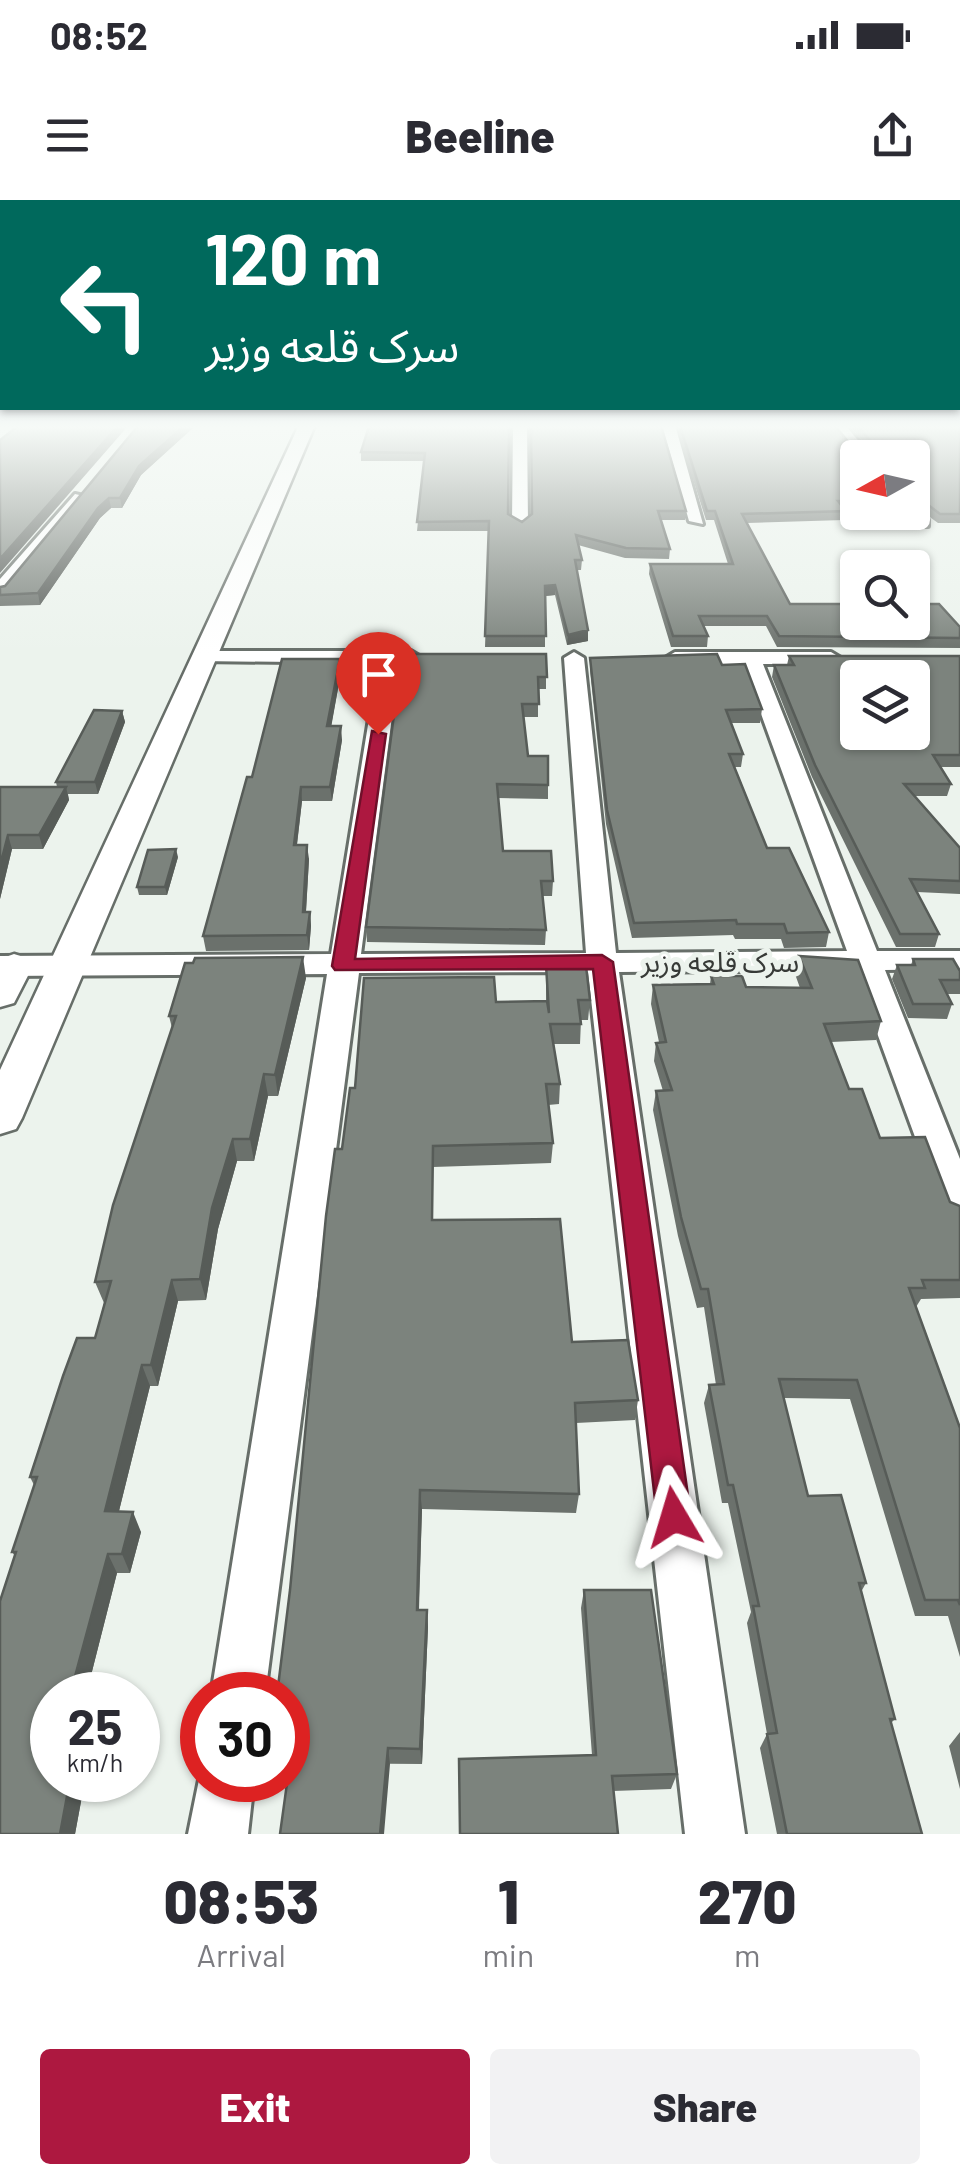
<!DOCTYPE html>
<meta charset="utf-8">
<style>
:root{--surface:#fff;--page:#f2f2f3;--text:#2b2b33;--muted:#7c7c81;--accent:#ad1840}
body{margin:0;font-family:Barlow,"Noto Sans Arabic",sans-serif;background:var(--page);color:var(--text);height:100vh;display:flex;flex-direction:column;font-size:38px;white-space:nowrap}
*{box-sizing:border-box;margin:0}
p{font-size:32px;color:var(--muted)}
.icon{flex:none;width:55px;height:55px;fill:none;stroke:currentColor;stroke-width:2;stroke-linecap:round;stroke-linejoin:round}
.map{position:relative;height:1634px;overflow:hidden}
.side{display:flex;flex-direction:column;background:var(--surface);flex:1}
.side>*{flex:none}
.top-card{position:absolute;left:0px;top:0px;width:960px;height:210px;box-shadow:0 2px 8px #0004;background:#00695c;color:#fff;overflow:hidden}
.needle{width:65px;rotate:262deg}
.buttons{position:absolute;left:840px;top:240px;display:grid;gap:20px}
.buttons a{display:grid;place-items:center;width:90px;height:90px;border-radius:10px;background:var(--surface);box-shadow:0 2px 8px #0004;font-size:50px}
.speed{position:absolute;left:30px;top:1472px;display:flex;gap:20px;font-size:50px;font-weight:700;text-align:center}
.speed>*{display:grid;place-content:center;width:130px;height:130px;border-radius:50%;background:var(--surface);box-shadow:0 2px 8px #0004;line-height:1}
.speed small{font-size:25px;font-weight:400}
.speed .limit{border:15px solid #d22;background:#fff;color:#111}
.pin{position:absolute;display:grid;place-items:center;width:85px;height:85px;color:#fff;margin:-102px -42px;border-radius:50% 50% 50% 0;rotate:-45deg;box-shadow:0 0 10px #0007}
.pin .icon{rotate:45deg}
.me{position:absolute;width:110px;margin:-55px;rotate:353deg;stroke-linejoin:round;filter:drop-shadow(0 0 8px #0008)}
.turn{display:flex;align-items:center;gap:35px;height:210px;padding:0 40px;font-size:45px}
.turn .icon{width:130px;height:130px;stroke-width:2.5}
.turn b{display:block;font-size:70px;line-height:85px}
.eta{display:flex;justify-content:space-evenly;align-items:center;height:170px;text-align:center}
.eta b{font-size:60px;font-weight:800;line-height:70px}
.action{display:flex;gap:20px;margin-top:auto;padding:20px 40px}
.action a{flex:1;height:115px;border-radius:10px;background:var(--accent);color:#fff;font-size:40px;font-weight:800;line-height:115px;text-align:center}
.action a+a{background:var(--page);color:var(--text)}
.status{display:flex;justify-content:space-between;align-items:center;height:70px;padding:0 50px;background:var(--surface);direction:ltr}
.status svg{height:28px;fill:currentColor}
header{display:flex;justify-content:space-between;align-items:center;height:130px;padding:0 40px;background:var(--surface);font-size:45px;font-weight:800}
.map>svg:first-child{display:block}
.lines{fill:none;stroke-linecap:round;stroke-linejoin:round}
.minor-casing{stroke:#676e69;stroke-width:6}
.tertiary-casing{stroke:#676e69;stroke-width:5}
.minor{fill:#fff;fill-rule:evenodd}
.tertiary{fill:#fff;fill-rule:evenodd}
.wall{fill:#6b716c}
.shaded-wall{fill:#575c58}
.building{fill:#7c837d;stroke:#575c58;stroke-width:2.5;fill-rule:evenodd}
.route{fill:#ad1840;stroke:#70102a;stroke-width:2.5}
.labels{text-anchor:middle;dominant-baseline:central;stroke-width:10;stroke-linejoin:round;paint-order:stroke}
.street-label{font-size:28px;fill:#373a37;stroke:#ecf3ed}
</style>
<div class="status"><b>08:52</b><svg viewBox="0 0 49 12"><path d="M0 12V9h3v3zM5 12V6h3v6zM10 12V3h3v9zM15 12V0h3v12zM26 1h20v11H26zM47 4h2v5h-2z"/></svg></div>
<header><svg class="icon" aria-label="menu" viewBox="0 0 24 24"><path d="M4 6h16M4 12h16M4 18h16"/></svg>Beeline<svg class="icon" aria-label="share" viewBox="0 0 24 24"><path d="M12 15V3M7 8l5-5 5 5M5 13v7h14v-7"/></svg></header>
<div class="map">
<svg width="960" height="1634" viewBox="0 0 960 1634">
<rect width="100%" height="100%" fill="#ecf3ed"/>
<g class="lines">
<defs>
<path id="minor" d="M513 225H527L528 323 520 328 512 323Z
M662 225H675L703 324 689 321Z
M832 225H845L873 258H858Z
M75 294 88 297 7 394 0 396V379Z
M912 307 928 320V326H916L906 315Z
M205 451H411L421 457 399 463 361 754 586 753 564 458 574 452 584 458 616 753 847 751 743 464H675L665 458 675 452H831L841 458 831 464H763L877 751H960V769L885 770 960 959V1023L946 1019 941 1008 854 770 619 772 745 1634H685L588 772 359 773 265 1495H211L327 774 0 776V756L331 754 378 463 198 461V453Z
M202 1565V1580H254L248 1634H188Z"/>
<path id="tertiary" d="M299 225H315L22 918 16 929 0 934V870Z
M14 754 27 758 33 766 14 803 0 807V759Z"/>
</defs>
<!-- minor casing -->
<use href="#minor" class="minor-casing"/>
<!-- tertiary casing -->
<use href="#tertiary" class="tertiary-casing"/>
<!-- minor -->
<use href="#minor" class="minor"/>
<!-- tertiary -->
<use href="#tertiary" class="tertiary"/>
</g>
<!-- wall -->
<path class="wall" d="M138 226H195L141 275 122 308H111L100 318 40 405 0 406V387L5 386Z
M509 226 508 314 522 322 532 314 686 311 685 320H661L670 349 669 359 625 358 578 345 582 360 581 370H577L588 441 567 445 555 395 545 396V447H485L489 331H417L424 261H361V252Z
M676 226H835L857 252 871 251 850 226H960V323H938L912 304V258H858V310H845L844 320 747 323 790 404 960 427V448L777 447 766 426H704L708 436 707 447H671L649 374 650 364H728L714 320H706Z
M546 454V489H538V517H523L528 556 548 585V599L498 598 503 651 553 681 552 696H543L546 730 545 745 367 742 366 727Z
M789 456H960V567H940L951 584 947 596H915L960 648V694L917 692 939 734 935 747H896L812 577 772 477 774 465H787Z
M590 458 722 465 762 509 760 523H731L743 554 741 567H735L767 648 829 732 826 747 784 748 781 739H735L733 735 632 738 606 624 590 470Z
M341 472 331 526 342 540 332 601H302L297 645 309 659 306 712H310L311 726 309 750 206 751 203 736 252 577Z
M122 511 125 522 98 594H68L69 600 43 649H12L0 699V587H57L56 582Z
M178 657 167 695H139L137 687Z
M799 756 881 821 876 840 831 842 849 889 880 938 945 991 950 1002 960 1006V1098L921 1099 916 1107 960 1228V1457L948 1416H915L850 1199 784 1198 808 1296 866 1383 861 1392 895 1519 891 1523 922 1634H777L760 1548 767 1534 747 1423 751 1412 728 1303H722L704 1203 709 1185H716L704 1107 697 1108 678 1036 653 910 656 891H663L654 861 656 843 659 842 651 804 653 785 710 784 711 776 746 787 800 788 795 774Z
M913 759 960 771V794H947L952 804 947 819 908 818 892 779 897 765H911Z
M546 765 590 800 588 820H581L580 844H554L560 884 559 904 548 905 553 943 551 963 433 967V1020L638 1200 635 1220 576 1223 579 1294 576 1313 422 1309 419 1410H427L428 1427 422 1564 288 1563 290 1390 342 949 355 888 496 802 546 801Z
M306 778 278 896H268L254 961H237L218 1029 206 1100 178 1101 158 1186H150L119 1311 141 1332 130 1373H117L86 1495H52L85 1580 75 1634H0L15 1356 12 1352 34 1285 30 1277 95 1138 104 1103 95 1082 172 828 169 816Z
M584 1390 677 1574 671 1589 613 1591 592 1555 581 1408Z
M960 1532V1589L949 1546Z"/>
<!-- shaded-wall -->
<path class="shaded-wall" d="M118 226H128L0 373V359Z
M184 226H195L141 275 122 308 120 298 139 266Z
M109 298 111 308 100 318 40 405 38 393 98 308Z
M555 385V395L545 396V386Z
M588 430V441L567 445 568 435Z
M340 459 341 472 329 539 327 526Z
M122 511 125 522 98 594 95 582Z
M341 526 342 540 332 601 330 587Z
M66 587 69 600 43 649 39 635Z
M301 587 302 601 295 660 294 645Z
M8 635 12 649 0 699V666Z
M307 645 309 659 305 727 303 712Z
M176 649 178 657 167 695 165 687Z
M310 712 311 726 309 750 307 735Z
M303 757 306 778 278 896 275 875Z
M264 874 268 896 254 961 250 939Z
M233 939 237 961 218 1029 206 1100 200 1079 212 1008Z
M172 1080 178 1101 158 1186 151 1165Z
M142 1165 150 1186 114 1331 105 1311Z
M420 1290 422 1309 418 1427 417 1410Z
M133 1312 141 1332 130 1373 122 1354Z
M108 1354 117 1373 86 1495H70Z
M427 1410 428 1427 422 1564 420 1549Z
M388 1548 390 1564 384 1634H380Z
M70 1580H85L75 1634H60Z"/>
<!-- building -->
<path class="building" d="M18 226H118L0 359V240Z
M138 226H184L139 266 120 298H109L98 308 38 393 0 395V387L5 386Z
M369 226H509L508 314 522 322 532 314 531 226H661L686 311H658L670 349 626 348 576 335 582 360H575L588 430 568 435 555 385 545 386 546 436H485L489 321 417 322 425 253 361 252Z
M680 226H835L857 252 878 250 858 226H960V314H940L914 294 912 296V258H858V301H838L846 311 742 314 790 404H858V422H912V404H939L960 427V438L779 436 767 416H699L708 436H673L650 364H733L715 311H707Z
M402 454H546L547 477H538L539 504H522L528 556H548V585L497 584 503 651H551L553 681H541L546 730 366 727Z
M717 454 722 465 745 464 762 509 726 510 743 554H729L767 648H789L829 732 787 733 784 724H737L736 720 634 723 607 610 590 458Z
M789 456H960V555H933L951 584H904L960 648V681L910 679 939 734H900L815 565 774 465H794ZM858 478H912V532H858Z
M282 459H340L327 526H341L330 587H301L294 645H307L303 712H310L307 735 203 736 247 577H252Z
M94 510 122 511 95 582H56Z
M0 587H66L39 635H8L0 666Z
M176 649 165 687H137L148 650Z
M799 756 858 760 881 821 824 824 849 889H862L880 938 925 937 950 1002 960 1006V1080H922L925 1088H909L960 1228V1405L958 1400H925L857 1180 779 1179 808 1296 841 1295 866 1383H859L895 1519H890L922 1634H787L767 1534 777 1533 753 1406H759L733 1285H728L709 1185 724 1184 708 1089H701L681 1017 656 891 672 890 656 843 666 842 653 785 714 784 711 776H742L746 787 812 788Z
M303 757 275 875 264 874 250 939H233L212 1008 200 1079 172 1080 151 1165H142L105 1311 133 1312 122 1354H108L70 1495H52V1580H70L60 1634H0V1401L16 1352H12L37 1277H30L63 1176 77 1138H95L111 1081 95 1082 113 1005 176 816H169L185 763H193L195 758Z
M913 759H953L960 771V780H940L952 804H913L897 765H915Z
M546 765 586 766 590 800H578L581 824H550L560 884H546L553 943 433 946 432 1020 560 1019 572 1142 628 1140 638 1200 575 1203 579 1294 420 1290 417 1410H427L420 1549 388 1548 380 1634H280L292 1547H288V1495H277L290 1390 326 1016 335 949H342L350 888H355L364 778 494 777 496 802 547 801 549 813Z
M584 1390H651L677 1574 612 1576 618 1634H460L459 1559 596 1555Z"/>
<!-- sky -->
<linearGradient id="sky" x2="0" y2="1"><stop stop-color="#9db0d0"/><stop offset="0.5" stop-color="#f6faf7"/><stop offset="1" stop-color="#f6faf7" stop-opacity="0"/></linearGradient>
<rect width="960" height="454" fill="url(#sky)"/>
<!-- route -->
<path class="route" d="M372 531 386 534 355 759 602 755 613 762 691 1317 686 1329 674 1334 662 1329 657 1317 593 769 335 770 332 766Z"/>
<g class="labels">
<!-- street labels -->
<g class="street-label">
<text x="720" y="761">سرک قلعه وزیر</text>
</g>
</g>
</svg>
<div class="buttons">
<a><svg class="needle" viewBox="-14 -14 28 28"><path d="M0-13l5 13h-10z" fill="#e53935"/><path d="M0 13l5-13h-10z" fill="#7c7c81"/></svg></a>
<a><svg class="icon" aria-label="search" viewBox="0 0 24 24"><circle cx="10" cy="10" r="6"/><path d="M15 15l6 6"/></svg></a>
<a><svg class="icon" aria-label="layers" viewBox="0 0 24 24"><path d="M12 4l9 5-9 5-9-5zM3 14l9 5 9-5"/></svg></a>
</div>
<div class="speed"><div>25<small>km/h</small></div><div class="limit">30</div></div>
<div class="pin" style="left:378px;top:534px;background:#d93025"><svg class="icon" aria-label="arrive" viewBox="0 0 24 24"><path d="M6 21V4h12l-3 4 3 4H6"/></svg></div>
<svg class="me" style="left:674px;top:1317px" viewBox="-20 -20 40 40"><path d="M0-17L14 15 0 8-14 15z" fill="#ad1840" stroke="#fff" stroke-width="4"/></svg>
<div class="top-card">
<div class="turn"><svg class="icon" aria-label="left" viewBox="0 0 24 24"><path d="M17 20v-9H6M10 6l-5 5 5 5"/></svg><div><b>120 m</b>سرک قلعه وزیر</div></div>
</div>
</div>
<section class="side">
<div class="eta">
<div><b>08:53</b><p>Arrival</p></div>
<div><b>1</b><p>min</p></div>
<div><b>270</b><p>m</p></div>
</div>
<div class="action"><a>Exit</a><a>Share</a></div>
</section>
